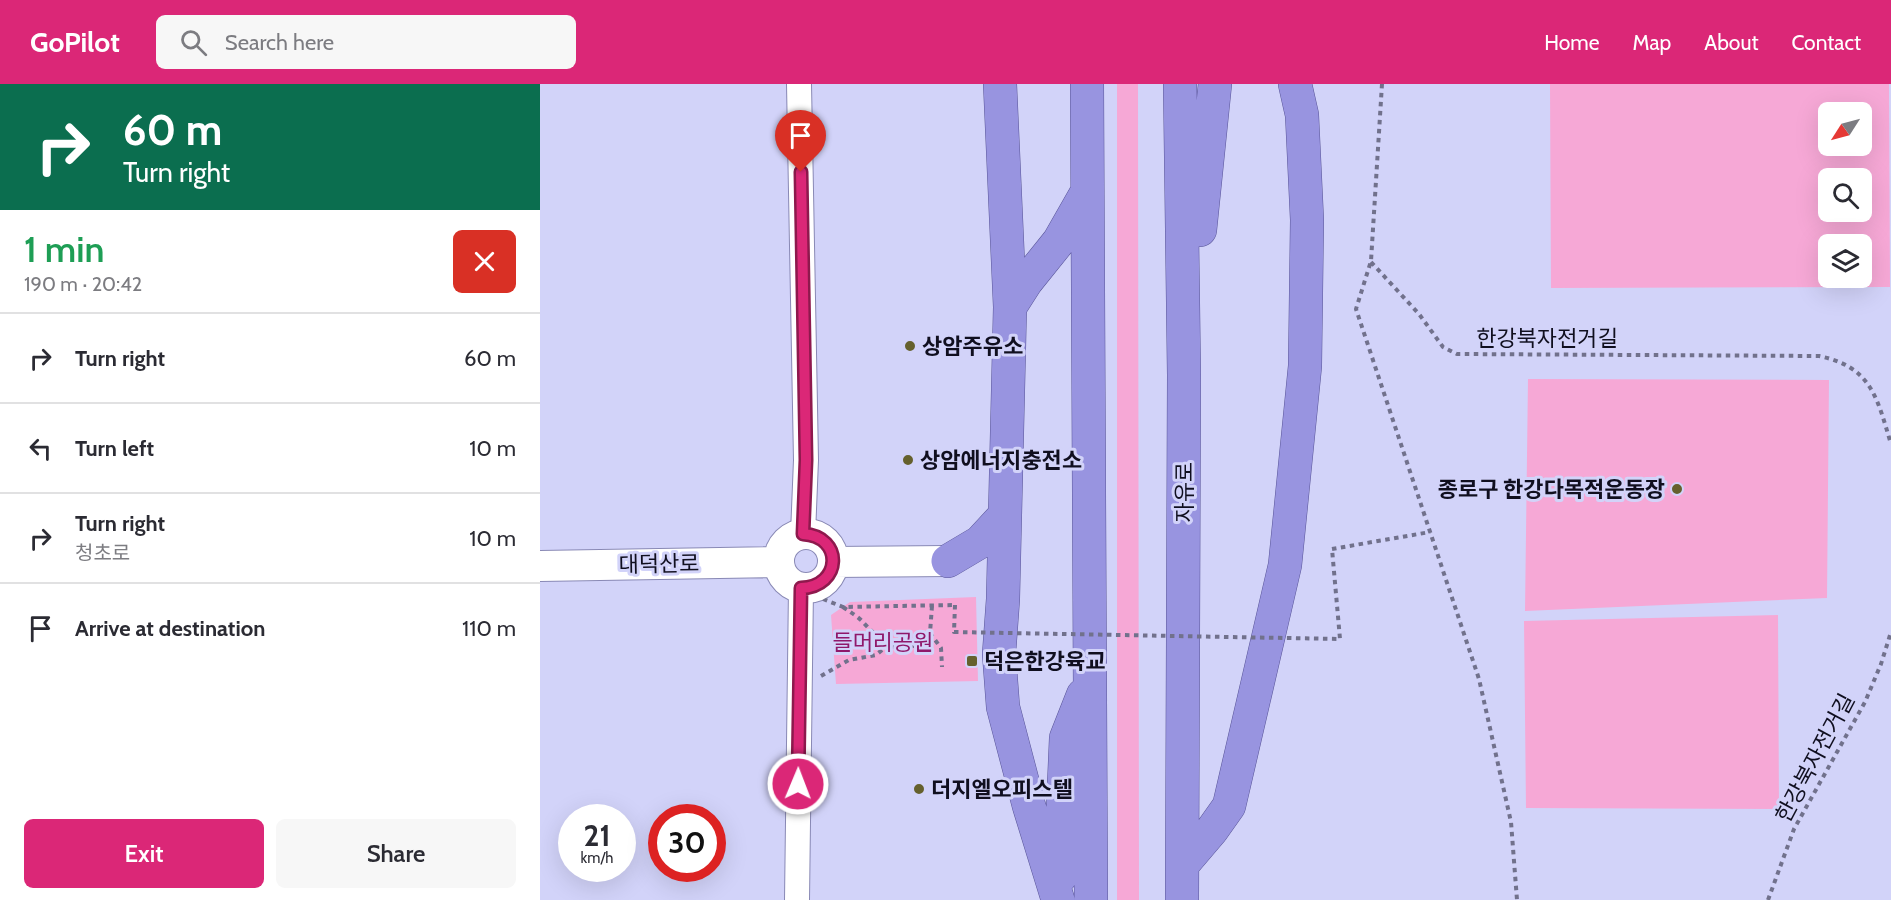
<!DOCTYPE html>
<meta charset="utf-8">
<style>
:root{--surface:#fff;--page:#f7f7f7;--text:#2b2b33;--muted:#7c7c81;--line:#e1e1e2;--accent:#db2777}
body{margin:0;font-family:Cabin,"Noto Sans KR",sans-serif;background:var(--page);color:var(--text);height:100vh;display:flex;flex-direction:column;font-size:22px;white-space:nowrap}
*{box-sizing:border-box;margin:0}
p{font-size:20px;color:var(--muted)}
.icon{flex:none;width:33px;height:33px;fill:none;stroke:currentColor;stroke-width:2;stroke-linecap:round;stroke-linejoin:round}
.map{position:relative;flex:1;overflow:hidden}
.details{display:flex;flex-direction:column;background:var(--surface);width:540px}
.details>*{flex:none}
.guide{background:#0b6e4f;color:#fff;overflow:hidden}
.needle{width:39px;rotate:234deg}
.buttons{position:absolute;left:1278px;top:18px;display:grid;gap:12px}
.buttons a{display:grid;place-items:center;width:54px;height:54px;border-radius:9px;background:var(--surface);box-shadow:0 6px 24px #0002;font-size:30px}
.speed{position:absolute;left:18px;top:720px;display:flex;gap:12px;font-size:30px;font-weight:700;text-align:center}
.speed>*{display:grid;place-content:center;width:78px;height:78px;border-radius:50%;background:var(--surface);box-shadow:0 6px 24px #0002;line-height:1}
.speed small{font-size:15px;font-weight:400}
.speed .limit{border:9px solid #d22;background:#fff;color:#111}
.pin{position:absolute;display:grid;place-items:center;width:51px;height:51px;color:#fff;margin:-62px -26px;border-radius:50% 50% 50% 0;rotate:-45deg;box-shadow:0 0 6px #0007}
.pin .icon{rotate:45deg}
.me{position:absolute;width:66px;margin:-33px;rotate:1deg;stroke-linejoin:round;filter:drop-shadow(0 0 4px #0008)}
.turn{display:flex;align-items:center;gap:21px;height:126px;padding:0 24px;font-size:27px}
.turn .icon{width:78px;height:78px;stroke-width:2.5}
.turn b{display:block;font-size:42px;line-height:51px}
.round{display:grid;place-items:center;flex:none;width:63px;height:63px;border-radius:9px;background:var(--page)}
.overview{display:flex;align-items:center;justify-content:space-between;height:102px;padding:0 24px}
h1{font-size:36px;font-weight:600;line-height:45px;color:#1e9e55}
.cta{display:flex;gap:12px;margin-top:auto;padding:12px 24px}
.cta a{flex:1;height:69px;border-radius:9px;background:var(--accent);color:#fff;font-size:24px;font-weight:600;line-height:69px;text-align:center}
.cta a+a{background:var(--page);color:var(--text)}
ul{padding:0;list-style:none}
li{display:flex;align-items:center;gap:18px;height:90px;padding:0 24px;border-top:2px solid var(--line)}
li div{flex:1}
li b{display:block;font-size:22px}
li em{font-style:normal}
header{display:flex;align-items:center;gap:36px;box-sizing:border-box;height:84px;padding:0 30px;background:var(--accent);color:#fff}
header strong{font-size:28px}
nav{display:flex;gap:33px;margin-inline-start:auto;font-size:21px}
.search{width:420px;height:54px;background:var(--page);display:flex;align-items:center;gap:15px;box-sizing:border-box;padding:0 21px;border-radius:9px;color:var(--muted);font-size:22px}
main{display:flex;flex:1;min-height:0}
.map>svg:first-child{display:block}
.green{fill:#f6a8d6;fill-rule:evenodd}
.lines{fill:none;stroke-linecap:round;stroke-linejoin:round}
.minor-casing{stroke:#8989b5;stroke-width:26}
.tertiary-casing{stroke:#8989b5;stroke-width:32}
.trunk-casing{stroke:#585497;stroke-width:34}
.path{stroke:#71718c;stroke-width:4;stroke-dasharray:4.5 4.5;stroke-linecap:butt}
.minor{stroke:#fff;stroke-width:24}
.tertiary{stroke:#fff;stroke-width:30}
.trunk{stroke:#9894e0;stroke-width:33}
.path-bridge{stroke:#71718c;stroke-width:4;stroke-dasharray:4.5 4.5;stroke-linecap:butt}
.route-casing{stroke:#8e194d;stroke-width:15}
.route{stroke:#db2777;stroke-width:10}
.poi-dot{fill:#65602d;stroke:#d2d3f9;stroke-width:2}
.labels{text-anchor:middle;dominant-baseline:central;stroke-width:6;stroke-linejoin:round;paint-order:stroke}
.street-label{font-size:22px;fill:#100f1f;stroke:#d2d3f9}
.poi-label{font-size:22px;font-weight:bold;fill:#100f1f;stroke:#d2d3f9;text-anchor:start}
.park-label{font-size:22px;fill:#8f186b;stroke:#d2d3f9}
</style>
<header>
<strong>GoPilot</strong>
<div class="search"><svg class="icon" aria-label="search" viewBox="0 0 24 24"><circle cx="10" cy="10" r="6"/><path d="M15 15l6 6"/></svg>Search here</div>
<nav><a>Home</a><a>Map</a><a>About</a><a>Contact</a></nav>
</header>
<main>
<section class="details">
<div class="guide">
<div class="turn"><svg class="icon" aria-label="right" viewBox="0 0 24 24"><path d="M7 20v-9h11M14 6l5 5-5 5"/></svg><div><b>60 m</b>Turn right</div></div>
</div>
<div class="overview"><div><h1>1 min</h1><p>190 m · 20:42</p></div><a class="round" style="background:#d93025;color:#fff"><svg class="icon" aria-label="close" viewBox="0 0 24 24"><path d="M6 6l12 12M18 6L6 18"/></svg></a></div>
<ul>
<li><svg class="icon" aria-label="right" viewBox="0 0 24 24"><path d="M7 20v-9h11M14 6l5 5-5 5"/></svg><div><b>Turn right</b></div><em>60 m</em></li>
<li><svg class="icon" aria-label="left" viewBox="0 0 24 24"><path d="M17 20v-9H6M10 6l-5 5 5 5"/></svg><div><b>Turn left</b></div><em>10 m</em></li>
<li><svg class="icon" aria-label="right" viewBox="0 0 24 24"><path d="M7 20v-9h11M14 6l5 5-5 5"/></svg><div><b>Turn right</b><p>청초로</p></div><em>10 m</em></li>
<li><svg class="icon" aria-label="arrive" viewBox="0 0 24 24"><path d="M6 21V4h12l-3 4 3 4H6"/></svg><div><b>Arrive at destination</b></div><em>110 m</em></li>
</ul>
<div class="cta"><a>Exit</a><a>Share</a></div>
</section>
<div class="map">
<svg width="1351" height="816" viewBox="0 0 1351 816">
<rect width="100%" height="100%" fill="#d2d3f9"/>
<!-- green -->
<path class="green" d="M577 0H598L599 816H577Z
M1010 0H1349L1350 203 1011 204ZM1288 28H1322V62H1288ZM1288 94H1322V128H1288ZM1322 160V194H1288V160Z
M988 295 1289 296 1287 514 985 527Z
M436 513 438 597 296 600 291 531 310 518Z
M1238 531 1239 725 986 724 984 537Z"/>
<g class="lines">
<defs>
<path id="minor" d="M259 0 266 376 263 450
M257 816 261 504"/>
<path id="tertiary" d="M239 477a27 27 0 1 1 54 0a27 27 0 1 1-54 0Z
M293 478 408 477
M0 482 238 478"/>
<path id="trunk" d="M460 0 470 223 463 515 459 570 463 623 489 722 518 816
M547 0 551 816
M640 0 644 291 642 816
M660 146 675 0
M470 223 486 198 519 157 547 108
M408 477 440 458 465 431
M643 780 672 746 689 722 745 481 765 282 767 136 762 31 755 0
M520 793 526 654 543 611"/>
</defs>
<!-- minor casing -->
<use href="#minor" class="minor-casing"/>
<!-- tertiary casing -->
<use href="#tertiary" class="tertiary-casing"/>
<!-- trunk casing -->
<use href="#trunk" class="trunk-casing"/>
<!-- path -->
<path class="path" d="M842 0 831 177 816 225 939 595 971 738 977 816
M831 178 879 230 903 263 917 270 1279 272C1332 283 1337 314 1351 360
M792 465 890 448
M283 515 303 523 415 521
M392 522 390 549 401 564 402 583
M303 523C310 528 317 532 322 537 345 562 362 578 390 549
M281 592 309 576 336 571 347 562
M1228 816 1254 745 1325 618 1341 580 1351 548"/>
<!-- minor -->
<use href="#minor" class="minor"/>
<!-- tertiary -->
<use href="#tertiary" class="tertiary"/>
<!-- trunk -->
<use href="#trunk" class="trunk"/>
<!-- path-bridge -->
<path class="path-bridge" d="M415 521 414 548 800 555 792 465"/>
</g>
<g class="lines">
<defs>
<path id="route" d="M258 700 261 504C302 503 304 452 263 450L266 376 261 88"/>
</defs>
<!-- route casing -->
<use href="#route" class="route-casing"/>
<!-- route -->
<use href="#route" class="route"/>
</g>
<!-- markers -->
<g class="poi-dot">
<circle cx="370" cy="262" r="6"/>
<circle cx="368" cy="376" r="6"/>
<circle cx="1137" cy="405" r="6"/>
<rect x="426" y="571" width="12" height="12" rx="3"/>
<circle cx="379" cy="705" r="6"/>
</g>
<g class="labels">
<!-- street labels -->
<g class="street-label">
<text x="1007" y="254">한강북자전거길</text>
<text transform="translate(644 408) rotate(-90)">자유로</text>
<text transform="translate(119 480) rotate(-1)">대덕산로</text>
<text transform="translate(1275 674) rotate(-62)">한강북자전거길</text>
</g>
<!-- poi labels -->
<g class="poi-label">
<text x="382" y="262">상암주유소</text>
<text x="380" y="376">상암에너지충전소</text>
<text x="1125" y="405" text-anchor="end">종로구 한강다목적운동장</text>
<text x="444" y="577">덕은한강육교</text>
<text x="391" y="705">더지엘오피스텔</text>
</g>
<!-- park labels -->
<g class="park-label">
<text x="343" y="558">들머리공원</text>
</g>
</g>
</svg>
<div class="buttons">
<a><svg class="needle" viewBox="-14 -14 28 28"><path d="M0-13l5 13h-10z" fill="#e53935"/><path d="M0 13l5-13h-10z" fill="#7c7c81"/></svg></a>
<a><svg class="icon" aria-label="search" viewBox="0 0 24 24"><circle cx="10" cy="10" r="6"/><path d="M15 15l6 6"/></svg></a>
<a><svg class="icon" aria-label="layers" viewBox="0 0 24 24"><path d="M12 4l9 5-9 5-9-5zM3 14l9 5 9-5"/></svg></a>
</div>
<div class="speed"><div>21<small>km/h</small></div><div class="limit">30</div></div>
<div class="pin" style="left:261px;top:88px;background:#d93025"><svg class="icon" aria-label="arrive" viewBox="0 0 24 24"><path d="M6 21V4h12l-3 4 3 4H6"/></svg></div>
<svg class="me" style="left:258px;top:700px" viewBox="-20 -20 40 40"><circle r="17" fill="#db2777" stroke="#fff" stroke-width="3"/><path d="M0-11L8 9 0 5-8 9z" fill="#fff"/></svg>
</div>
</main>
